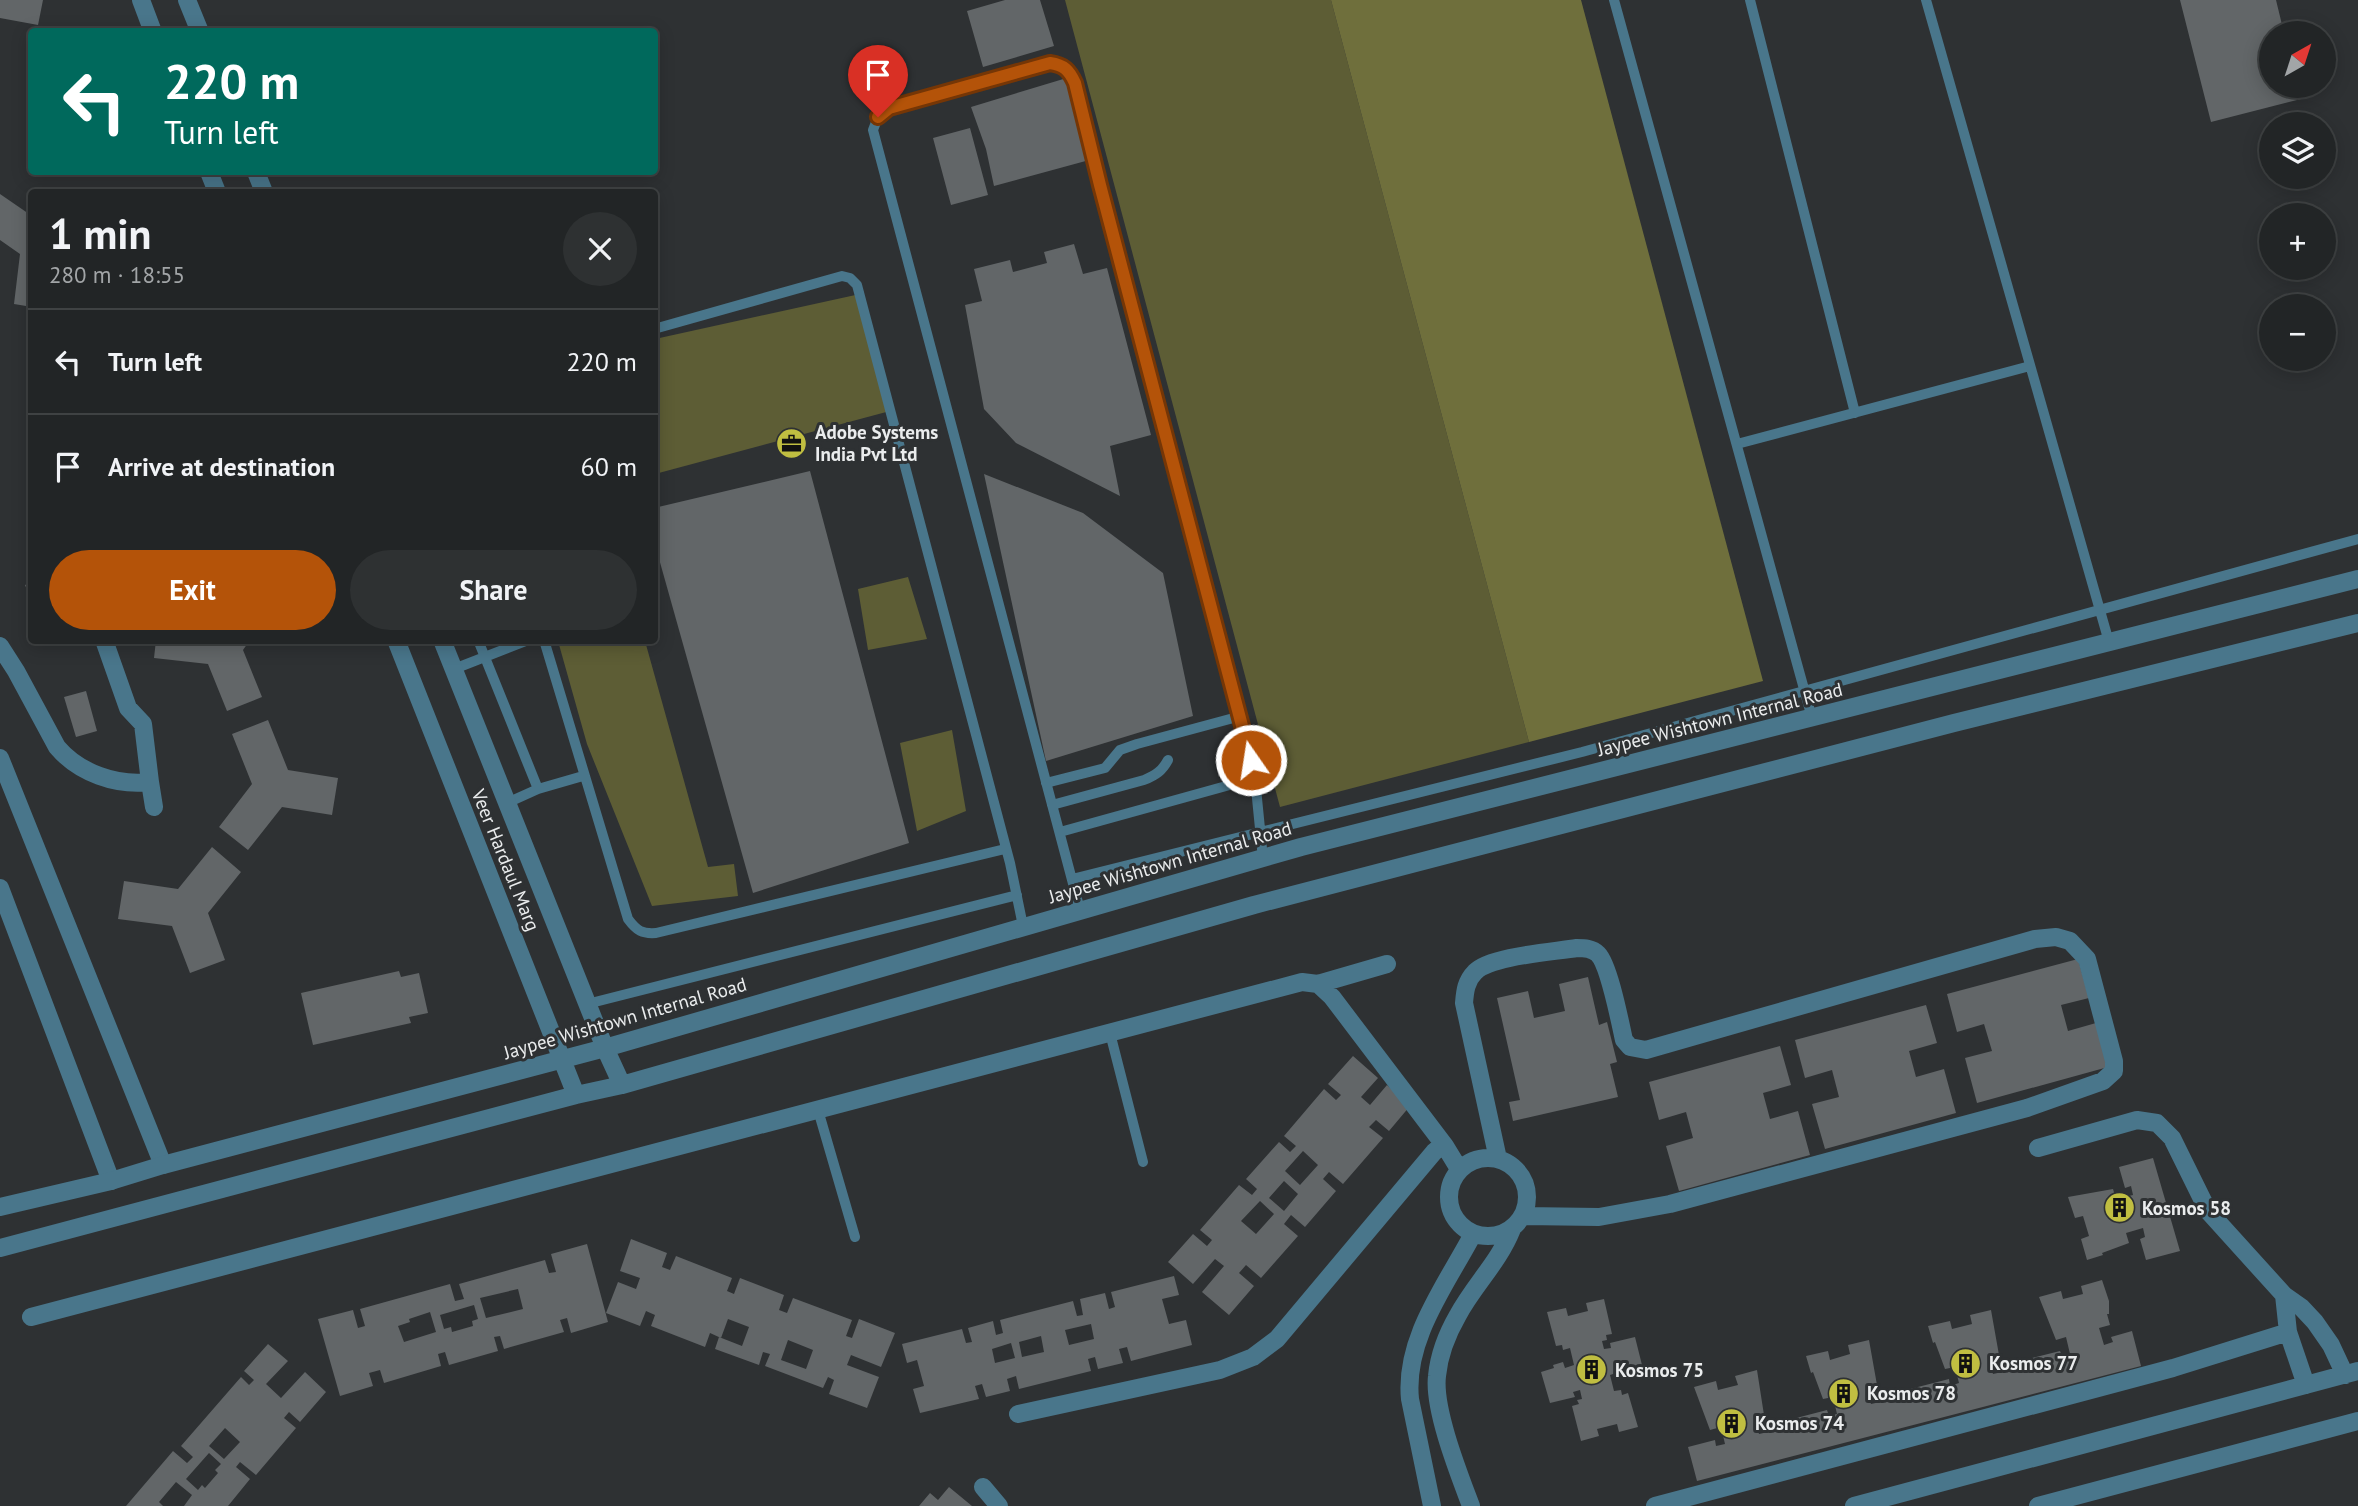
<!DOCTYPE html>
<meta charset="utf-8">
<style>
:root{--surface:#222526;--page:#2e3132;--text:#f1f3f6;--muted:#a2a5a7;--line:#3f4243;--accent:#b45309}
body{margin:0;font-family:"PT Sans",sans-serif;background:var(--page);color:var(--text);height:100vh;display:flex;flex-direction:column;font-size:26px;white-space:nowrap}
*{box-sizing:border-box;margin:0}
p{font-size:23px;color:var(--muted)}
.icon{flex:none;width:38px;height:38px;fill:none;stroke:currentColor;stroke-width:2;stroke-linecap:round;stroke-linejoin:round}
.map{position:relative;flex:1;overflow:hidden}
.drawer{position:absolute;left:28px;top:189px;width:630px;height:455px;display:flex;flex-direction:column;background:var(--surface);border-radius:7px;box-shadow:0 4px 18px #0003,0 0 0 2px var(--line)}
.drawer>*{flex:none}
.hud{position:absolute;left:28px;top:28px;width:630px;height:147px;border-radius:7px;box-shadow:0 4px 18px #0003,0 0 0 2px var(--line);background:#00695c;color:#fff;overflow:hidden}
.needle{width:46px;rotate:39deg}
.fabs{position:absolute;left:2259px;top:21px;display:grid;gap:14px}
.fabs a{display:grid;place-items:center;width:77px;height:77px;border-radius:50%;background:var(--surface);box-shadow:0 4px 18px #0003,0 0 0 2px var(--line);font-size:35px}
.pin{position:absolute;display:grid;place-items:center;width:60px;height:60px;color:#fff;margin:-72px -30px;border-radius:50% 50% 50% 0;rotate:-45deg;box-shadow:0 0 7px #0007}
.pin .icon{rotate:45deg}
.me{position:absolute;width:77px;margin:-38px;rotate:347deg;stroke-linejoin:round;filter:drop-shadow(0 0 5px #0008)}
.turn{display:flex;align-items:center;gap:24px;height:147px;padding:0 21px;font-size:32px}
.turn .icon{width:91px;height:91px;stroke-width:2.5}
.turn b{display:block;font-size:49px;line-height:60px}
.round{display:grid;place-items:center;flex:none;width:74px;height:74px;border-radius:37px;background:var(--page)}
.summary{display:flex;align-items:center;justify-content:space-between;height:119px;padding:0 21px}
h1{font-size:42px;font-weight:700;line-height:52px}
.action{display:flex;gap:14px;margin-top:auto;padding:14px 21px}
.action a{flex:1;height:80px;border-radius:42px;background:var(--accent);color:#fff;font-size:28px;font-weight:700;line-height:80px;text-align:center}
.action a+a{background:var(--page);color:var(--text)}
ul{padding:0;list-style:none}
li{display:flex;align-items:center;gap:21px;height:105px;padding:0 21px;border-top:2px solid var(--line)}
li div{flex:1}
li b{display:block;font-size:26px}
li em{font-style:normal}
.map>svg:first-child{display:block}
.green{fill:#5d5d35}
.forest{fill:#6f6f3c}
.building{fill:#626668;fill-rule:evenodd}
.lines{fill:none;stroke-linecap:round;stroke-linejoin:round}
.service{stroke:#49768b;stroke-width:10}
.minor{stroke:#49768b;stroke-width:18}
.tertiary{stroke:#49768b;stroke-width:18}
.route-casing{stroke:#753606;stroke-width:18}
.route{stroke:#b45309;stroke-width:12}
.labels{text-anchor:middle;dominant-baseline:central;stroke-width:6;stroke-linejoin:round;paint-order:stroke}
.poi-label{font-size:19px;font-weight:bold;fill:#eaeced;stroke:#2e3133;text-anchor:start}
.street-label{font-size:19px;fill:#eaeced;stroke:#2e3133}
</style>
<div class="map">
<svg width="2358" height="1506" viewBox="0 0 2358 1506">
<rect width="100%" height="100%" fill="#2e3133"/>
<!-- green -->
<path class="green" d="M1065 0H1331L1529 742 1280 807Z
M860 294 890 411 655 474V339Z
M908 577 927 639 868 650 858 589Z
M558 641H645L708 867 734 864 738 896 652 906 587 744Z
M952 730 966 811 917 831 900 743Z"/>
<!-- forest -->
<path class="forest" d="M1331 0H1581L1763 681 1529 742Z"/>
<!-- building -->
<path class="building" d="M0 0H43L38 25 0 18Z
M1005 0H1040L1054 46 983 67 967 11Z
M2180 0H2276L2284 33H2272V86H2298L2301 99 2211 122Z
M1070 77 1093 159 994 186 986 149 971 107Z
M970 128 988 195 951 205 933 138Z
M0 194 32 216V307L14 304 20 254 0 240Z
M1074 244 1083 274 1107 268 1151 435 1110 446 1120 496 1016 443 984 409 965 305 982 301 974 269 1010 260 1013 272 1047 263 1044 252Z
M810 471 909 843 753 893 654 541V508Z
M984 474 1083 513 1163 573 1193 716 1046 761Z
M32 582V600H31L25 585Z
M156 640H250L243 650 262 697 227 711 208 664 154 658Z
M86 691 97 731 76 737 64 697Z
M268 720 288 770 338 778 332 815 282 807 248 850 219 827 252 784 232 734Z
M212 847 241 872 208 913 225 960 190 973 172 926 118 919 124 881 178 889Z
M2078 959 2089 998 2061 1005 2068 1031 2096 1023 2108 1067 1977 1103 1965 1058 1992 1051 1984 1024 1957 1032 1947 994Z
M399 971 401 977 419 973 428 1013 409 1017 411 1023 313 1045 301 993Z
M1588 977 1599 1025 1607 1022 1617 1062 1610 1064 1618 1097 1513 1121 1509 1102 1520 1100 1497 998 1528 991 1534 1018 1565 1011 1559 984Z
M1926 1005 1937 1043 1909 1051 1916 1077 1944 1069 1956 1113 1825 1149 1812 1104 1839 1097 1832 1070 1805 1078 1795 1040Z
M1780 1046 1791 1085 1763 1093 1770 1119 1798 1111 1810 1155 1679 1191 1666 1146 1693 1138 1686 1112 1659 1120 1649 1082Z
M1353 1056 1378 1078 1361 1097 1370 1105 1387 1085 1410 1106 1389 1131 1376 1120 1369 1127 1383 1138 1343 1184 1329 1172 1323 1179 1336 1191 1305 1227 1291 1215 1284 1224 1298 1236 1261 1278 1246 1265 1239 1273 1254 1286 1229 1315 1202 1292 1224 1266 1215 1259 1193 1284 1168 1262 1193 1234 1207 1246 1212 1240 1200 1230 1239 1185 1252 1195 1257 1189 1246 1179 1279 1142 1290 1152 1296 1146 1284 1136 1324 1089 1336 1100 1341 1095 1328 1084ZM1303 1151 1318 1165 1300 1185 1285 1171ZM1284 1181 1298 1194 1284 1211 1269 1198ZM1260 1201 1274 1214 1256 1234 1241 1221Z
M2153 1158 2180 1251 2146 1260 2140 1239 2145 1237 2143 1228 2126 1233 2129 1243 2102 1253 2103 1255 2087 1260 2081 1239 2089 1236 2083 1216 2075 1218 2068 1197 2113 1189 2116 1199 2133 1195 2131 1186 2125 1188 2119 1167Z
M631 1239 667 1253 662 1267 670 1270 676 1256 732 1278 727 1291 734 1294 740 1278 784 1295 779 1310 787 1313 793 1298 852 1320 846 1336 852 1338 859 1319 895 1333 881 1367 851 1355 847 1365 879 1377 867 1408 829 1394 834 1380 828 1377 823 1388 765 1366 770 1354 763 1352 759 1365 715 1349 719 1337 742 1346 749 1327 728 1319 721 1338 710 1333 705 1347 651 1326 655 1315 646 1311 640 1326 606 1313 618 1282 636 1289 640 1278 620 1271ZM788 1340 813 1350 806 1369 781 1360Z
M587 1244 608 1322 571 1333 567 1318 560 1320 564 1332 504 1349 500 1336 494 1337 498 1351 449 1365 445 1352 438 1354 441 1366 384 1383 380 1370 369 1373 373 1386 340 1396 318 1319 353 1310 358 1328 365 1326 360 1309 450 1284 455 1301 464 1299 459 1284 545 1260 549 1273 556 1272 551 1254ZM518 1289 523 1309 486 1318 480 1298ZM474 1305 478 1319 472 1321 473 1326 452 1332 451 1327 444 1329 440 1315ZM430 1312 436 1332 404 1342 398 1326 410 1322 409 1319Z
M1174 1276 1179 1295 1162 1299 1169 1324 1186 1320 1192 1345 1131 1361 1127 1347 1119 1349 1123 1363 1098 1369 1095 1357 1088 1359 1091 1371 1019 1389 1016 1376 1007 1379 1010 1391 986 1397 982 1384 975 1386 979 1399 920 1413 913 1389 924 1386 917 1360 907 1363 902 1344 962 1329 966 1343 972 1342 968 1328 993 1321 996 1335 1003 1333 1000 1320 1073 1301 1077 1316 1083 1315 1080 1299 1105 1293 1109 1309 1115 1307 1111 1292ZM1091 1324 1094 1339 1069 1345 1065 1330ZM1041 1336 1044 1352 1022 1357 1019 1342ZM1011 1343 1015 1358 995 1363 992 1349Z
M2102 1280 2109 1301V1314H2107L2110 1325 2099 1328 2104 1345 2113 1342 2111 1337 2132 1331 2141 1366 1697 1481 1688 1447 1715 1440 1716 1446 1725 1444 1721 1427 1710 1430 1694 1387 1716 1381 1718 1390 1738 1385 1735 1376 1757 1370 1764 1415 1754 1418 1759 1434 1768 1432 1766 1426 1827 1410 1829 1416 1837 1414 1833 1397 1823 1399 1813 1372 1811 1373 1806 1356 1828 1351 1830 1360 1850 1354 1848 1345 1869 1340 1877 1385 1866 1388 1871 1404 1880 1402 1879 1397 1949 1379 1950 1386 1959 1383 1955 1367 1945 1369 1935 1342 1933 1343 1928 1326 1950 1321 1952 1329 1972 1324 1970 1315 1991 1310 1999 1355 1988 1357 1993 1374 2002 1372 2000 1366 2060 1351 2062 1356 2070 1354 2066 1337 2056 1340 2039 1297 2061 1291 2063 1299 2083 1294 2081 1286Z
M1604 1299 1612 1334 1606 1335 1607 1340 1602 1341 1604 1349 1611 1348 1610 1343 1635 1337 1643 1369 1630 1372 1631 1375 1620 1378 1619 1372 1610 1375 1614 1391 1621 1390 1622 1395 1628 1393 1638 1427 1619 1432 1617 1424 1597 1429 1599 1436 1581 1441 1572 1406 1579 1404 1577 1400 1582 1399 1580 1390 1573 1392 1575 1397 1550 1403 1541 1372 1554 1368 1553 1365 1563 1362 1565 1368 1574 1365 1570 1348 1563 1350 1562 1345 1556 1346 1547 1312 1566 1308 1568 1316 1588 1311 1586 1303Z
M268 1344 288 1361 266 1384 281 1398 305 1372 326 1392 300 1422 289 1412 284 1418 296 1428 256 1475 240 1462 236 1467 250 1479 228 1506H184L192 1495 176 1482 159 1502 163 1506H126L173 1451 187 1463 193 1457 181 1446 241 1377 249 1385 254 1380 244 1371ZM225 1428 240 1442 224 1459 209 1446ZM209 1453 221 1464 215 1470 218 1473 205 1488 202 1485 198 1490 186 1479Z
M949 1487 972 1506H919L930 1493 938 1500Z"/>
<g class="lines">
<!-- service -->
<path class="service" d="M1614 0 1812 718
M1750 0 1855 413
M1926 0 2109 642
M654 329 842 276 850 278 857 285 1010 863 1023 926
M1737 444 2030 366
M478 640 538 789
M544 640 628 919C637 931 642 934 656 933L1005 849
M454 669 528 640
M1046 783 1105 768 1120 750 1137 744 1241 716
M507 803 538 789 583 776
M1052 805 1144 780C1156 775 1162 771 1168 760
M1060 832 1255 778
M1072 879 1582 752 2358 539
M1080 910 873 130 878 117 889 108 1050 63C1064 66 1069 70 1075 83L1100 185 1248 743 1255 778 1263 859
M587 1004 1017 895
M1110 1033 1143 1162
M818 1110 855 1237"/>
<!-- minor -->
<path class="minor" d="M0 646 16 671 57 747C79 773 116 786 150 782L143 724 128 708 104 640
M0 758 163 1165
M150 782 154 807
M0 888 111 1181
M1318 984 1387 964
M2038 1148 2137 1120 2157 1123 2172 1138 2208 1211 2284 1295 2301 1307 2315 1322 2331 1345 2345 1375
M1449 1197a39 39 0 1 1 78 0a39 39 0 1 1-78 0Z
M1498 1159 1464 1003C1465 991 1466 981 1475 972 1490 956 1553 952 1577 948 1584 948 1592 948 1598 954 1609 965 1620 1022 1624 1040L1630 1047 1646 1050 2035 939 2056 937 2070 941 2087 959 2114 1061V1071L2103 1081 2027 1108 1670 1204 1599 1217 1523 1216
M2284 1295 2288 1332 2306 1385
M31 1317 1302 982 1318 984 1332 997 1445 1146
M1018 1414 1220 1370 1253 1357 1277 1339 1434 1152 1440 1147 1445 1146 1459 1169
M983 1487 999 1506
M1432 1506 1410 1399C1404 1339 1446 1285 1473 1234
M1471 1506C1459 1474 1433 1409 1437 1376 1439 1355 1447 1334 1458 1315 1474 1285 1499 1262 1512 1229
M1655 1506 2173 1368 2288 1332
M1854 1506 2358 1371
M2038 1506 2358 1421"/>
<!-- tertiary -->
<path class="tertiary" d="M141 0 153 32
M187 0 200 32
M209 172 217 192
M256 172 264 192
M396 640 576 1095
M442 640 605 1048 622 1085
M0 1207 111 1181 163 1165 605 1048 1301 847 2358 579
M0 1248 576 1095 622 1085 1254 905 1954 723 2358 623"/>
</g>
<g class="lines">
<defs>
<path id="route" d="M878 117 889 108 1050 63C1064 65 1069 70 1075 83L1100 185 1251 760"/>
</defs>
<!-- route casing -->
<use href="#route" class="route-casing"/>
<!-- route -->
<use href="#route" class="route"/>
</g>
<!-- icons -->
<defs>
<symbol id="office-disc" viewBox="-11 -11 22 22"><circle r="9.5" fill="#c0be41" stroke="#2e3133"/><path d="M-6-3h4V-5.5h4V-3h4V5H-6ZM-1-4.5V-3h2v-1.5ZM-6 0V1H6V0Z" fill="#111"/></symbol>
<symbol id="building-disc" viewBox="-11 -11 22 22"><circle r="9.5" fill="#c0be41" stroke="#2e3133"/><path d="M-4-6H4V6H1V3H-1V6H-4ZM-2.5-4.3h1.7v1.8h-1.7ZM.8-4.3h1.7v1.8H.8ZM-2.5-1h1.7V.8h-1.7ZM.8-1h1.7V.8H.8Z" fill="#111"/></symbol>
</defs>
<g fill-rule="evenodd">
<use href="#office-disc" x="774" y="426" width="35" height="35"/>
<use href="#building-disc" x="2102" y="1190" width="35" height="35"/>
<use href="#building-disc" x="1948" y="1346" width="35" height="35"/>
<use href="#building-disc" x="1574" y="1352" width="35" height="35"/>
<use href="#building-disc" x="1826" y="1376" width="35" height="35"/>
<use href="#building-disc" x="1714" y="1406" width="35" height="35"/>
</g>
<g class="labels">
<!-- poi labels -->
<g class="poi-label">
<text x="815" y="432">Adobe Systems<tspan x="815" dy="22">India Pvt Ltd</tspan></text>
<text x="2142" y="1208">Kosmos 58</text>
<text x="1989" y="1363">Kosmos 77</text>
<text x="1615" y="1370">Kosmos 75</text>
<text x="1867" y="1393">Kosmos 78</text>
<text x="1755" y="1423">Kosmos 74</text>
</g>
<!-- street labels -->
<g class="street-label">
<text transform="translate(1720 719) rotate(-14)">Jaypee Wishtown Internal Road</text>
<text transform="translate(506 860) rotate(68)">Veer Hardaul Marg</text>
<text transform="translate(1170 862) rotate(-16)">Jaypee Wishtown Internal Road</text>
<text transform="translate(625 1018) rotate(-16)">Jaypee Wishtown Internal Road</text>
</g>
</g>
</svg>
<div class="fabs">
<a><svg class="needle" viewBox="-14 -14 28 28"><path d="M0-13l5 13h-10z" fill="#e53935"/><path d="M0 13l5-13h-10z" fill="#a2a5a7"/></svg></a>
<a><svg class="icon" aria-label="layers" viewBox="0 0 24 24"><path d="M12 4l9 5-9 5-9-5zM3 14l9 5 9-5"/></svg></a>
<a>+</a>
<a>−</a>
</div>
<div class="pin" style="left:878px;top:117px;background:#d93025"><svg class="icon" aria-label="arrive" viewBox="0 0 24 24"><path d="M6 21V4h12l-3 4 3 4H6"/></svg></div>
<svg class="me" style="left:1251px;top:760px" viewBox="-20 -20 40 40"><circle r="17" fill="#b45309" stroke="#fff" stroke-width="3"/><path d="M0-11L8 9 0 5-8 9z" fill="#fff"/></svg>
<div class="hud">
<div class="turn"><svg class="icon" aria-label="left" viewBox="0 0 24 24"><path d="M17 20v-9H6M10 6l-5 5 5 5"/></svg><div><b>220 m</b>Turn left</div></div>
</div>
<section class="drawer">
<div class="summary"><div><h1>1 min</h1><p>280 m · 18:55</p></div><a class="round"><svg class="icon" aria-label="close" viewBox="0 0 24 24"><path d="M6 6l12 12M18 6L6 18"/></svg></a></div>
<ul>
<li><svg class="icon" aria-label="left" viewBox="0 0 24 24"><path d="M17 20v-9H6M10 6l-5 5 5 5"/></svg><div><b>Turn left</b></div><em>220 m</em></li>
<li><svg class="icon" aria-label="arrive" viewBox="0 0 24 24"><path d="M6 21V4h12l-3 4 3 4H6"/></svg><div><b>Arrive at destination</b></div><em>60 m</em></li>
</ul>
<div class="action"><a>Exit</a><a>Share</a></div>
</section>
</div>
